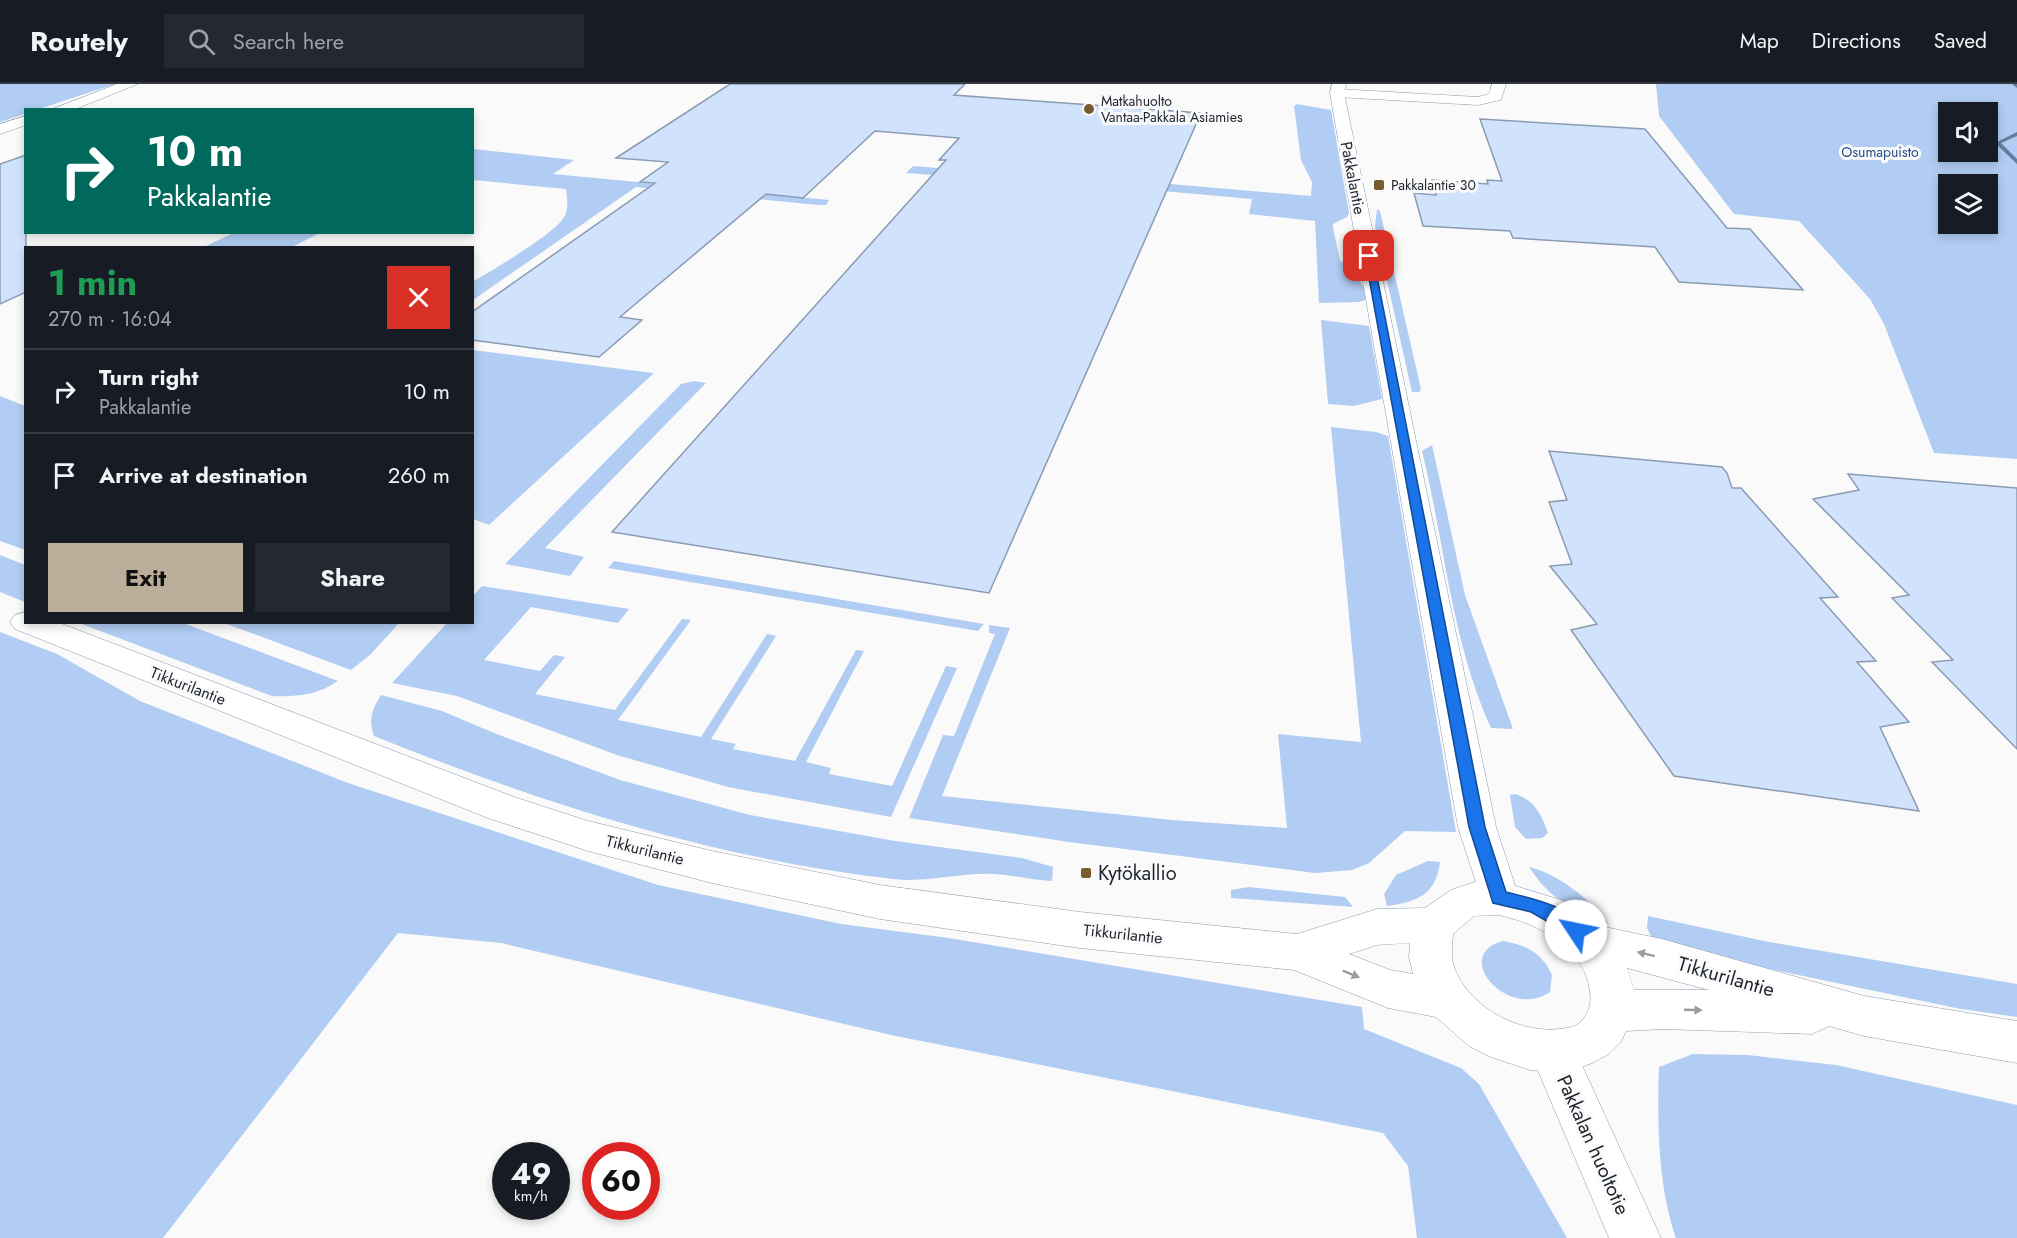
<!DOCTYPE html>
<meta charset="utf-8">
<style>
:root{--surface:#171b24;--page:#242831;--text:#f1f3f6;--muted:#9ea1a6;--line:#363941;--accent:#bbaf9c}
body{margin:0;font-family:Jost,sans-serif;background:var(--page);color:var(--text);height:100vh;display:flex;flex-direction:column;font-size:22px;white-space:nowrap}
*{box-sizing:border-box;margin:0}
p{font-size:20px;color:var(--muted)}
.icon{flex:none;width:33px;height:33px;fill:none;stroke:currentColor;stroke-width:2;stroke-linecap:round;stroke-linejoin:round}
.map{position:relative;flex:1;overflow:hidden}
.side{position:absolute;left:24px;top:162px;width:450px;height:378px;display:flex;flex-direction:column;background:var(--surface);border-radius:0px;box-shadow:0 3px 9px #0003}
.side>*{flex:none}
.hud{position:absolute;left:24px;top:24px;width:450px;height:126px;border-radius:0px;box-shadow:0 3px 9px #0003;background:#00695c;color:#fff;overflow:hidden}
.tools{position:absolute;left:1938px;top:18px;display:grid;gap:12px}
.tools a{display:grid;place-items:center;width:60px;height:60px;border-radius:0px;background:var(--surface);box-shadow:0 3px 9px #0003;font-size:30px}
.speed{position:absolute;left:492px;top:1058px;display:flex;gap:12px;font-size:30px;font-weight:700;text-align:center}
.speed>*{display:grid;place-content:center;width:78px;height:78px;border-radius:50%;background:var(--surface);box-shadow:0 3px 9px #0003;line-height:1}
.speed small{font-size:15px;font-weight:400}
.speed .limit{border:9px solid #d22;background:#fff;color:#111}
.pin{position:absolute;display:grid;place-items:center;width:51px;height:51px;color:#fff;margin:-26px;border-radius:12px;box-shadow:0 3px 9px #0006}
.me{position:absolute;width:66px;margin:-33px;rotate:304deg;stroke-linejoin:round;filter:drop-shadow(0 0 4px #0008)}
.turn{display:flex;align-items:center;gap:21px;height:126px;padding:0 24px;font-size:27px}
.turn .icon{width:78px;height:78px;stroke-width:2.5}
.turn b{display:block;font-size:42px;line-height:51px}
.round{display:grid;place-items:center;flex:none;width:63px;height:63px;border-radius:0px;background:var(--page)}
.summary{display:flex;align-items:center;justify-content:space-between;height:102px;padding:0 24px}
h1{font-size:36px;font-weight:700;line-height:45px;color:#1e9e55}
.primary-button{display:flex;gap:12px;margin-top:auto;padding:12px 24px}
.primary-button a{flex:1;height:69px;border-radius:0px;background:var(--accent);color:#111;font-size:24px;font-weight:700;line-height:69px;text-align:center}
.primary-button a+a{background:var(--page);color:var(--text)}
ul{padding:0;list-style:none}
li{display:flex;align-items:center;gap:18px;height:84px;padding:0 24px;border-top:2px solid var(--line)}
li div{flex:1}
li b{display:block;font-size:22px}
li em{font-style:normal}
header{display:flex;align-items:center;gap:36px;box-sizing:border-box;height:84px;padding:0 30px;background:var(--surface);border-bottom:2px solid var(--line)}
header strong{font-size:28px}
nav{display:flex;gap:33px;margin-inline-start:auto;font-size:21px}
.search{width:420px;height:54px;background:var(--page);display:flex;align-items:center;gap:15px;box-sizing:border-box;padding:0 21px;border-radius:0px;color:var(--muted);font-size:22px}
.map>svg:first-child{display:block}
.green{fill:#b1cdf3;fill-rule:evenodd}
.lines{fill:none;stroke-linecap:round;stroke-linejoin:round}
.stream{fill:#667e9e;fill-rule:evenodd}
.building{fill:#d1e3fc;stroke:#8a9bb2;stroke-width:1.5}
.minor-casing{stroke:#8899b0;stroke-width:1}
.tertiary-casing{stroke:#8899b0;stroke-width:1}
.secondary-casing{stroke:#8899b0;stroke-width:1}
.primary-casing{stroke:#8899b0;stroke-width:1}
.minor{fill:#fff;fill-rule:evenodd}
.tertiary{fill:#fff;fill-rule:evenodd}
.secondary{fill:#fff;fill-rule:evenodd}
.primary{fill:#fff;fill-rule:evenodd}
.oneway{fill:#9a9ca1}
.route{fill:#1a73e8;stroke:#114b97;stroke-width:1.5}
.poi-dot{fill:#785b2f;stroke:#fafafa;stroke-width:2}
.labels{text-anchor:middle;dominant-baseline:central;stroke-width:6;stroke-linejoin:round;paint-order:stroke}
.far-poi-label{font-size:14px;fill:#1e242e;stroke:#fafafa;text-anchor:start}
.far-park-label{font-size:14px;fill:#244d82;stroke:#fafafa}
.street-label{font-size:16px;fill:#1e242e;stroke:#fafafa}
.near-poi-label{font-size:20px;fill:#1e242e;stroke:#fafafa;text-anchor:start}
.near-street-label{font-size:20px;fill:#1e242e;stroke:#fafafa}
</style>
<header>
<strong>Routely</strong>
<div class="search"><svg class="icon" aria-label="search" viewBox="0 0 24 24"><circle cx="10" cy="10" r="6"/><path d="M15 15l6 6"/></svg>Search here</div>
<nav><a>Map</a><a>Directions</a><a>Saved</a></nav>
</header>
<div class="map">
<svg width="2017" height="1154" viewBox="0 0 2017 1154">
<rect width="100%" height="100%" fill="#fafafa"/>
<!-- green -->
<path class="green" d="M0 0H115L39 25 26 26 25 30 0 38Z
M1656 0H2017V375L1934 369 1884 240 1870 215 1799 137 1734 130 1659 32ZM1948 28H1988V68H1948ZM1948 100H1988V140H1948Z
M1297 20 1331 26 1349 129 1347 133 1333 140V144L1340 177 1353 183 1367 211 1365 216 1359 218 1319 219 1315 137 1249 130 1252 115 938 87 934 91 906 89 913 82 998 89 1006 86 1311 112 1312 98 1301 76 1294 22Z
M473 65 574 76 553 90 829 116 826 121H818L636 103 473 216 472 198C491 187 556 149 564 133 569 125 567 114 566 105L473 96Z
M1377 125 1380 127 1421 305 1419 308H1412L1375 143Z
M235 148H320V149L292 163H204Z
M1321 236 1369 242 1382 315 1354 322 1328 320Z
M473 266 653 289H654L489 441 473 435Z
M694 297 706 299 545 464 584 473 570 492 505 480 681 300Z
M0 312 25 322V466L0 457Z
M1331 343 1376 348 1388 352 1456 748 1405 747 1369 779 1352 786 1315 789 1069 758 909 734 943 651 954 652 995 550 989 549V541L1010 544 942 712 1172 736 1287 744 1278 650 1361 658Z
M1432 361 1465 511 1513 645 1491 644C1451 556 1445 460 1422 367Z
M0 471 25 481V518L0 508Z
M614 477 984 540 978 547 608 484Z
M482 502 629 525 618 539 531 523 484 576 540 587 554 571 565 573 535 610 615 626 682 535 691 536 618 636 701 653 767 550 776 552 711 655 736 660 733 665 795 677 856 566 864 567 806 678 831 684 829 690 892 702 946 582 957 584 891 733 728 703 617 671 457 612 392 599 447 539 472 538 473 512Z
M79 539H183L338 597C318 611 297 613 272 612Z
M224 539H399L371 570 351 586Z
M0 548 57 570 140 617 348 699 658 801 841 840 949 854 1362 923 1364 945 1461 984 1479 1000 1567 1154H1417L1408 1082 1383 1049 891 951 501 859 398 849 163 1154H0Z
M381 611 442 627 494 649 620 696 750 731 895 757 1022 774 1053 783 1052 797C1032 796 1013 791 994 790 961 788 927 799 894 795 715 775 541 719 374 652 368 635 372 626 381 611Z
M1515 710C1535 716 1541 730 1548 749L1542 754 1526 755 1515 743 1510 711Z
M1428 777 1440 778C1436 811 1417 818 1387 822L1384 810 1396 791Z
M1529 783C1557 789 1591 816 1608 839 1573 828 1549 814 1529 783Z
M1249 803 1345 813 1353 823 1231 814V806Z
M1648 832 1764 857 2017 900V933L1961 925 1655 861 1647 844Z
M1503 857C1526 861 1542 869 1552 891L1550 908C1508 937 1450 871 1503 857Z
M1693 970 1748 971 1836 981 2017 1021V1154H1676C1658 1103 1657 1037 1659 983Z"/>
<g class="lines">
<!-- stream -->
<path class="stream" d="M2012 0H2017V4Z
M2017 48V52L2001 59 2017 75V80L1995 59Z"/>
</g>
<!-- building -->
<path class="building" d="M730 0H965L954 11 1201 29 989 509 612 448 946 76H939L959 54 875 47 803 114 766 110 620 233 642 236 599 273 472 256V228L655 99 640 98 668 78 616 74Z
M1480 35 1645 45 1727 144 1750 145 1803 206 1679 198 1655 163 1513 154 1510 147 1423 142 1414 109 1436 111 1432 96 1488 100 1487 96 1502 97Z
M26 71V208L0 220V80Z
M1549 367 1722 383 1727 389 1732 404H1741L1838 513 1820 514 1876 577 1857 578 1909 638 1880 643 1919 727 1674 692 1571 546 1597 540 1550 482 1572 480 1549 418 1567 416Z
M1848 390 2017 404V665L1932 578 1953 576 1892 514 1909 511 1813 415 1859 406Z"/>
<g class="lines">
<defs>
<path id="minor" d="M1492 0H1506L1501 16 1478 21 1337 13 1330 9 1337 5 1478 13 1489 10Z
M1553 947 1569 953 1661 1154H1609L1530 968 1537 953Z"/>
<path id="tertiary" d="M117 0H138L73 26H50Z
M26 32V41L0 50V40Z"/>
<path id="secondary" d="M1332 0H1346L1344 9 1496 743 1519 814 1513 826 1499 831 1485 826 1458 743 1330 9Z"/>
<path id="primary" d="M26 528V538H57L514 713 588 737 712 767 880 801 1080 828 1297 850 1377 825 1425 824 1451 806 1475 798 1499 797 1561 816 1583 828 1600 842 1662 855 1864 912 2017 937V979L1864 952 1829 942 1812 950 1664 945 1626 947 1621 958 1609 970 1592 979 1576 985 1553 988 1530 986 1491 973 1469 962 1436 933 1388 924 1294 886 1080 864 880 835 712 799 588 767 488 734 15 545 10 538 15 531ZM1499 831C1539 840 1585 863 1590 908 1592 921 1588 932 1578 940 1573 944 1566 944 1560 945 1522 950 1474 926 1457 890 1450 877 1452 864 1453 850L1474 832ZM1410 859 1409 873 1413 890 1390 886 1349 870 1377 861ZM1627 884 1709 906H1634Z"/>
</defs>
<!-- minor casing -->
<use href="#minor" class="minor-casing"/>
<!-- tertiary casing -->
<use href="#tertiary" class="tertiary-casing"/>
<!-- secondary casing -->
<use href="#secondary" class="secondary-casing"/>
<!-- primary casing -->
<use href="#primary" class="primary-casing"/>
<!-- minor -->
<use href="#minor" class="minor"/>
<!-- tertiary -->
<use href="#tertiary" class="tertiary"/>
<!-- secondary -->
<use href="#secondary" class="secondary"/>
<!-- primary -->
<use href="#primary" class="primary"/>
</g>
<!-- one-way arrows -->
<defs><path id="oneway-solid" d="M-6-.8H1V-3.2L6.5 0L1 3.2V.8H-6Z" transform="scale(1.5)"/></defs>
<g class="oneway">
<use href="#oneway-solid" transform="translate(1646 870) rotate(-166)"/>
<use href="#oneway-solid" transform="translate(1351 890) rotate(22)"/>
<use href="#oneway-solid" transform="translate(1693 926) rotate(2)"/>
</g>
<!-- route -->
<path class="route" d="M1369 169 1373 172 1485 743 1506 808C1530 814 1572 822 1584 847L1582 852 1576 854 1531 828 1493 819 1469 743 1365 172Z"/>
<!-- markers -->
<g class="poi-dot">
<circle cx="1089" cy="25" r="6"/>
<rect x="1373" y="95" width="12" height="12" rx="3"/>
<rect x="1080" y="783" width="12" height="12" rx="3"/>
</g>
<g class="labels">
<!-- far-poi labels -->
<g class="far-poi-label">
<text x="1101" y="17">Matkahuolto<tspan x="1101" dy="16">Vantaa-Pakkala Asiamies</tspan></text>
<text x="1391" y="101">Pakkalantie 30</text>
</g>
<!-- far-park labels -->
<g class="far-park-label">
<text x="1880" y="68">Osumapuisto</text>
</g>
<!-- street labels -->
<g class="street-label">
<text transform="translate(1353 94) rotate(79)">Pakkalantie</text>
<text transform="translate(188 602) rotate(21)">Tikkurilantie</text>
<text transform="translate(645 766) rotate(14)">Tikkurilantie</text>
<text transform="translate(1123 850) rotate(6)">Tikkurilantie</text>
</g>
<!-- near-poi labels -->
<g class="near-poi-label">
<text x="1098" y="789">Kytökallio</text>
</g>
<!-- near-street labels -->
<g class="near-street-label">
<text transform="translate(1726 893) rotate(16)">Tikkurilantie</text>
<text transform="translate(1593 1061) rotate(66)">Pakkalan huoltotie</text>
</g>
</g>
</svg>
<div class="tools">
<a><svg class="icon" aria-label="sound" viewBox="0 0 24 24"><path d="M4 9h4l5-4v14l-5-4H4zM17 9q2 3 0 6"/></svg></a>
<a><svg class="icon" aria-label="layers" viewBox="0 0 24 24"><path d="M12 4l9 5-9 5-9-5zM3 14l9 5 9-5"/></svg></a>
</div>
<div class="speed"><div>49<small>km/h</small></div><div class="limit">60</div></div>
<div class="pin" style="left:1369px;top:172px;background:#d93025"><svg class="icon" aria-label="arrive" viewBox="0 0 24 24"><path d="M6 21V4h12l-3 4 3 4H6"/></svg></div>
<svg class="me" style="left:1576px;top:847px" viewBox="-20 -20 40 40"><circle r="19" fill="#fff"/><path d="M0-13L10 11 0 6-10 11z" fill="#1a73e8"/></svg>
<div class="hud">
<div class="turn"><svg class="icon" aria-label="right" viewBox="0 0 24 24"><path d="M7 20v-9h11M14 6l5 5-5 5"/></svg><div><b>10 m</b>Pakkalantie</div></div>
</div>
<section class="side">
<div class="summary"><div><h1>1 min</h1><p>270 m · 16:04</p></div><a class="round" style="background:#d93025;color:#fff"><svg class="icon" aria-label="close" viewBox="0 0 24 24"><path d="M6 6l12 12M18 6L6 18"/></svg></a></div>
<ul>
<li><svg class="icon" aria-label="right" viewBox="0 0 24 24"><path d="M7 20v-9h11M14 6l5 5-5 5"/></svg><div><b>Turn right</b><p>Pakkalantie</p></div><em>10 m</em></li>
<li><svg class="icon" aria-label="arrive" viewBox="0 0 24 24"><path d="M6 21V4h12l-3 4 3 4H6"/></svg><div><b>Arrive at destination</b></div><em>260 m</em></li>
</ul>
<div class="primary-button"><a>Exit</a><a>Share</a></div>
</section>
</div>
